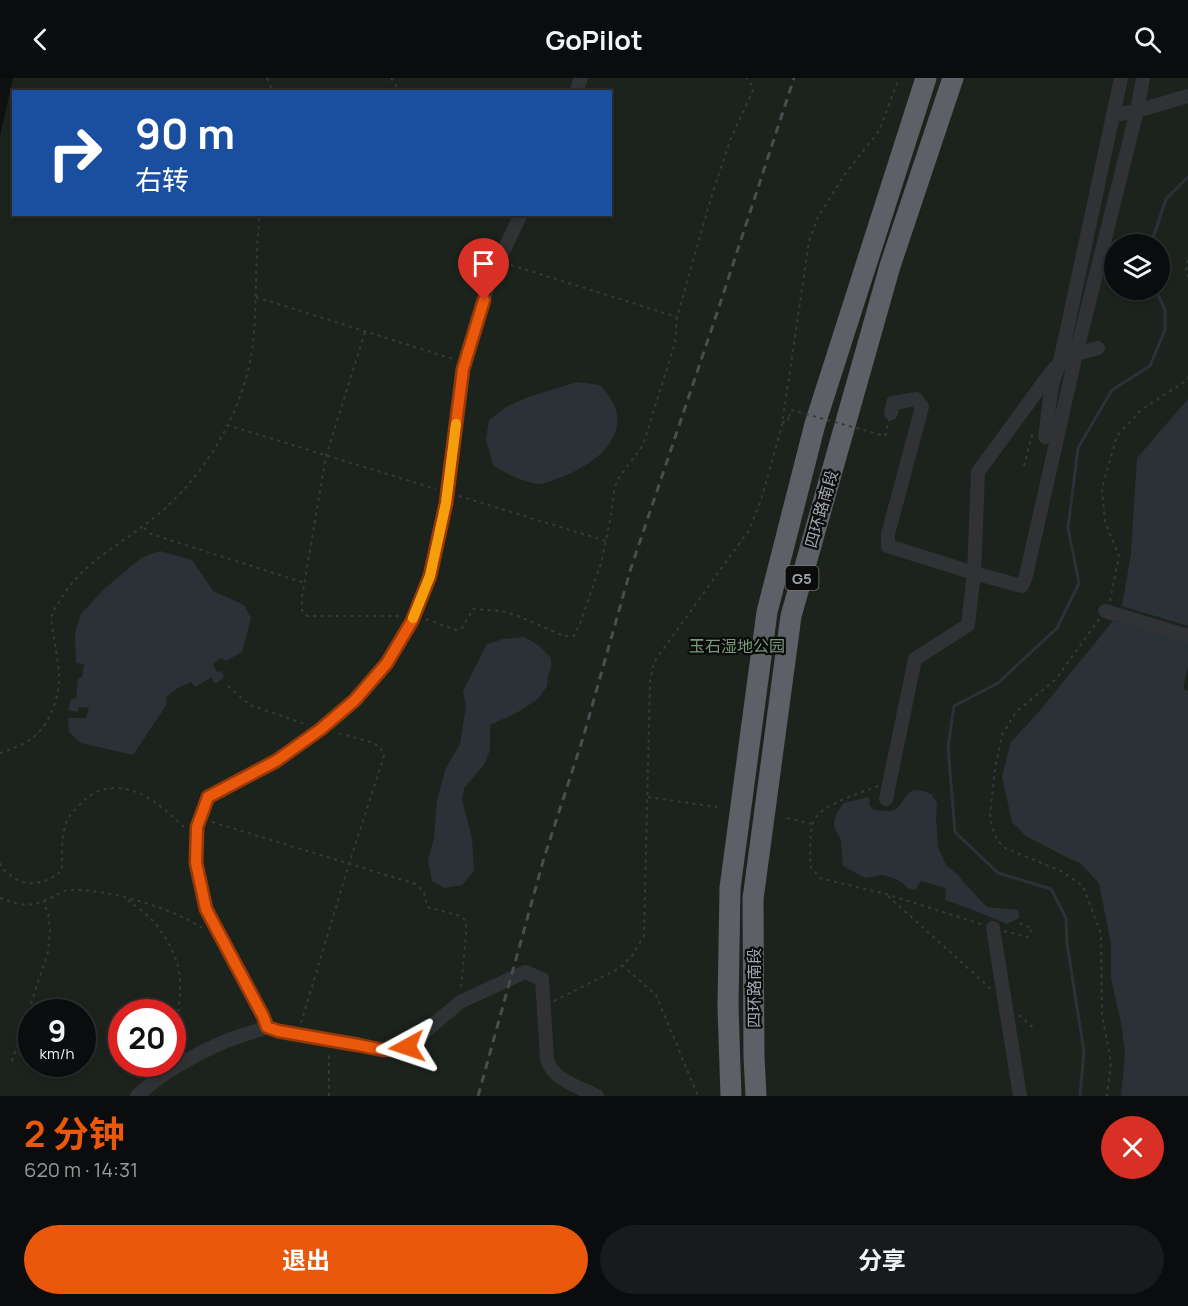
<!DOCTYPE html>
<html lang="zh">
<meta charset="utf-8">
<style>
:root{--surface:#0b0c0d;--page:#191a1b;--text:#f1f3f6;--muted:#9a9b9d;--line:#2b2c2e;--accent:#ea580c}
body{margin:0;font-family:Manrope,"Noto Sans SC",sans-serif;background:var(--page);color:var(--text);height:100vh;display:flex;flex-direction:column;font-size:22px;white-space:nowrap}
*{box-sizing:border-box;margin:0}
p{font-size:20px;color:var(--muted)}
.icon{flex:none;width:33px;height:33px;fill:none;stroke:currentColor;stroke-width:2;stroke-linecap:round;stroke-linejoin:round}
.map{position:relative;height:1018px;overflow:hidden}
.panel{display:flex;flex-direction:column;background:var(--surface);flex:1}
.panel>*{flex:none}
.hud{position:absolute;left:12px;top:12px;width:600px;height:126px;border-radius:0px;box-shadow:0 3px 9px #0003,0 0 0 2px var(--line);background:#1a4fa0;color:#fff;overflow:hidden}
.buttons{position:absolute;left:1104px;top:156px;display:grid;gap:12px}
.buttons a{display:grid;place-items:center;width:66px;height:66px;border-radius:50%;background:var(--surface);box-shadow:0 3px 9px #0003,0 0 0 2px var(--line);font-size:30px}
.speed{position:absolute;left:18px;top:921px;display:flex;gap:12px;font-size:30px;font-weight:700;text-align:center}
.speed>*{display:grid;place-content:center;width:78px;height:78px;border-radius:50%;background:var(--surface);box-shadow:0 3px 9px #0003,0 0 0 2px var(--line);line-height:1}
.speed small{font-size:15px;font-weight:400}
.speed .limit{border:9px solid #d22;background:#fff;color:#111}
.pin{position:absolute;display:grid;place-items:center;width:51px;height:51px;color:#fff;margin:-62px -26px;border-radius:50% 50% 50% 0;rotate:-45deg;box-shadow:0 0 6px #0007}
.pin .icon{rotate:45deg}
.me{position:absolute;width:66px;margin:-33px;rotate:265deg;stroke-linejoin:round;filter:drop-shadow(0 0 4px #0008)}
.turn{display:flex;align-items:center;gap:21px;height:126px;padding:0 24px;font-size:27px}
.turn .icon{width:78px;height:78px;stroke-width:2.5}
.turn b{display:block;font-size:42px;line-height:51px}
.round{display:grid;place-items:center;flex:none;width:63px;height:63px;border-radius:32px;background:var(--page)}
.head{display:flex;align-items:center;justify-content:space-between;height:102px;padding:0 24px}
h1{font-size:36px;font-weight:700;line-height:45px;color:var(--accent)}
.cta{display:flex;gap:12px;margin-top:auto;padding:12px 24px}
.cta a{flex:1;height:69px;border-radius:36px;background:var(--accent);color:#fff;font-size:24px;font-weight:700;line-height:69px;text-align:center}
.cta a+a{background:var(--page);color:var(--text)}
header{display:flex;justify-content:space-between;align-items:center;height:78px;padding:0 24px;background:var(--surface);font-size:27px;font-weight:700}
.map>svg:first-child{display:block}
.green{fill:#1c231d;fill-rule:evenodd}
.water{fill:#2a3238}
.lines{fill:none;stroke-linecap:round;stroke-linejoin:round}
.stream{stroke:#2a3238;stroke-width:3}
.path{stroke:#37393c;stroke-width:2;stroke-dasharray:3 4.5;stroke-linecap:butt}
.minor{stroke:#313235;stroke-width:14}
.highway{stroke:#5d6066;stroke-width:21}
.rail{stroke:#4a4c50;stroke-width:3;stroke-dasharray:8 6;stroke-linecap:butt}
.path-bridge{stroke:#37393c;stroke-width:2;stroke-dasharray:3 4.5;stroke-linecap:butt}
.route-casing{stroke:#983908;stroke-width:15}
.route{stroke:#ea580c;stroke-width:10}
.slow{stroke:#f59e0b;stroke-width:10}
.labels{text-anchor:middle;dominant-baseline:central;stroke-width:4.5;stroke-linejoin:round;paint-order:stroke}
.shield{fill:#0b0b0c;stroke:#75787f;stroke-width:1.5}
.shield-label{font-size:15px;font-weight:bold;fill:#a2a7b0}
.street-label{font-size:16px;fill:#a2a7b0;stroke:#0b0b0c}
.park-label{font-size:16px;fill:#7a9a7a;stroke:#0b0b0c}
</style>
<header><svg class="icon" aria-label="back" viewBox="0 0 24 24"><path d="M15 5l-7 7 7 7"/></svg>GoPilot<svg class="icon" aria-label="search" viewBox="0 0 24 24"><circle cx="10" cy="10" r="6"/><path d="M15 15l6 6"/></svg></header>
<div class="map">
<svg width="1188" height="1018" viewBox="0 0 1188 1018">
<rect width="100%" height="100%" fill="#0f1011"/>
<!-- green -->
<path class="green" d="M13 0H1188V1018H0V58ZM14 14H610V136H14ZM1114 166H1160V212H1114ZM32 934H82V986H32ZM122 934H172V986H122Z"/>
<!-- water -->
<path class="water" d="M577 304 600 307C608 316 617 327 617 339 620 369 585 391 561 399 555 401 546 406 539 406 524 405 505 395 493 387L486 361 489 342 506 329 528 319Z
M1188 321V548L1122 528 1131 476 1137 380Z
M160 473 192 482 213 513 244 527 251 540 242 574 226 583 221 580 213 586 217 594 222 593 224 600 214 606 212 599 195 609 191 604 178 610 166 619 167 626 133 677 81 665 69 654 68 640H86L89 630 79 629 78 634 68 632 71 622 76 620 78 601 82 599 84 586 76 585 75 555 81 536 103 512 141 480Z
M1113 543 1188 564V589L1183 611 1188 613V1018H1121L1125 977 1122 950 1111 900V866L1099 805 1080 785 1068 780 1026 758 1012 744 1002 699 1011 664 1037 636Z
M524 559 538 567 551 580V590L548 597 547 608 538 621 518 634 490 647V672L484 687 464 710 462 722 472 760 474 793 462 807 445 810 432 803 428 782 434 760 437 722 446 690 460 666 466 628 463 613 487 566 503 561Z
M914 712 923 713 931 716 937 725 936 740 938 769 946 787 958 797 964 805 987 829 1018 832 1019 840 1007 846 968 830 945 822 946 810 921 803 915 812 907 810 903 805 896 801 883 797 865 800 843 788C842 780 842 772 841 764 841 759 837 756 835 751 832 742 838 732 844 725L868 719 870 722C868 726 870 729 874 732 880 732 888 734 894 732 902 730 902 717 914 712Z"/>
<g class="lines">
<!-- stream -->
<path class="stream" d="M1152 166 1153 160 1166 121 1188 99
M1080 1018 1084 974 1067 865 1066 840 1051 811 998 795 955 754 948 669 954 628 998 605 1057 550 1079 505 1068 450 1078 370 1112 312 1150 288 1165 252V232L1156 212"/>
<!-- path -->
<path class="path" d="M267 0 273 14
M391 0 400 14
M1188 182 1186 191 1188 199
M511 187 677 239
M256 219 453 281
M365 254 326 378 302 519V532L307 538H400
M782 344 787 345 789 339
M227 347 436 411
M1024 388 1033 353
M459 418 606 463
M144 450 151 456 305 505
M1110 523 1119 478 1105 444 1102 410 1117 358 1141 332 1187 302 1188 299
M426 541 456 552 462 550 473 531 502 533 518 538 564 558H574L581 543 602 482 612 432 614 412 618 401 643 367 675 265 677 239 711 120 731 60 753 12 750 3 746 0
M1099 541 1056 601 1016 634 1002 657 995 691 990 736 992 749 997 762 1005 770 1061 793 1083 808 1101 856 1102 937 1111 984 1107 1018
M228 608 250 627 308 647
M0 675C7 673 14 670 21 667 45 656 57 629 59 604 60 594 57 582 56 572 55 563 50 545 52 536 53 532 57 528 59 524 82 482 129 463 163 432 212 389 250 320 254 254 257 215 255 176 260 136
M878 708C861 715 818 727 813 745 809 755 811 777 810 788L820 800 886 816 981 846
M648 719 717 729
M787 740 812 746
M212 744 416 806 424 815 427 829 460 838 466 843V857L461 910
M0 785C2 791 4 792 9 796 25 811 48 806 62 792 63 776 60 755 68 741 72 733 80 726 86 721 95 713 104 710 116 710 146 711 165 732 186 751
M888 818 991 911
M0 820C23 828 30 830 53 819 58 816 64 812 70 812 104 810 173 830 202 850
M128 822C135 828 143 833 150 840 162 852 174 872 178 889 183 908 178 946 172 964
M1004 853 1028 859 1032 850 1019 845
M622 887 656 917 698 1018
M554 923 618 891 632 878 644 858 650 603 654 584 749 452 761 422 782 347 809 163 818 139 845 96 879 53 899 0
M1019 937 1035 951
M301 945 349 786 384 678 380 669 371 664 334 654
M12 983 48 874 50 851 48 834 43 824
M329 1018V974"/>
<!-- minor -->
<path class="minor" d="M576 14 581 0
M1114 37 1137 33 1188 18
M521 136 490 201 463 291 446 425 430 498 412 543 387 585 355 622 321 651 276 683 208 719 197 749 196 785 206 831 263 938 267 949 278 953 358 967 383 972 407 969 460 924 525 894 542 901 547 981C552 1002 580 1009 597 1018
M891 335 893 325 916 321 922 329 888 456V468L974 495 1022 508 1026 498 1076 276 1137 33 1143 0
M1045 359 1052 306 1060 284 1121 0
M1105 533 1188 558
M886 721 915 581 968 547 974 495 978 394 1046 301 1060 284 1076 276 1098 270
M993 850 1020 1018
M137 1018C162 994 194 977 226 963 239 958 254 954 267 949"/>
<!-- highway -->
<path class="highway" d="M731 1018 728 929 730 810 767 534 815 346 926 0
M756 1018 754 979 753 821 791 538 890 188 953 0"/>
<!-- rail -->
<path class="rail" d="M478 1018 544 780 583 660 631 490 716 238 794 0"/>
<!-- path-bridge -->
<path class="path-bridge" d="M789 339 791 332 885 358 891 335"/>
</g>
<g class="lines">
<defs>
<path id="route" d="M407 969 383 972 358 967 278 953 267 949 263 938 206 831 196 785 197 749 208 719 276 683 321 651 355 622 387 585 412 543 430 498 446 425 463 291 484 222"/>
</defs>
<!-- route casing -->
<use href="#route" class="route-casing"/>
<!-- route -->
<use href="#route" class="route"/>
<!-- slow -->
<path class="slow" d="M413 540 430 498 446 425 456 346"/>
</g>
<g class="labels">
<!-- shield labels -->
<rect class="shield" x="785.5" y="488" width="33" height="24" rx="4.5"/>
<g class="shield-label">
<text x="802" y="500">G5</text>
</g>
<!-- street labels -->
<g class="street-label">
<text transform="translate(821 431) rotate(-74)">四环路南段</text>
<text transform="translate(754 910) rotate(-90)">四环路南段</text>
</g>
<!-- park labels -->
<g class="park-label">
<text x="737" y="568">玉石湿地公园</text>
</g>
</g>
</svg>
<div class="buttons">
<a><svg class="icon" aria-label="layers" viewBox="0 0 24 24"><path d="M12 4l9 5-9 5-9-5zM3 14l9 5 9-5"/></svg></a>
</div>
<div class="speed"><div>9<small>km/h</small></div><div class="limit">20</div></div>
<div class="pin" style="left:484px;top:222px;background:#d93025"><svg class="icon" aria-label="arrive" viewBox="0 0 24 24"><path d="M6 21V4h12l-3 4 3 4H6"/></svg></div>
<svg class="me" style="left:407px;top:969px" viewBox="-20 -20 40 40"><path d="M0-17L14 15 0 8-14 15z" fill="#ea580c" stroke="#fff" stroke-width="4"/></svg>
<div class="hud">
<div class="turn"><svg class="icon" aria-label="right" viewBox="0 0 24 24"><path d="M7 20v-9h11M14 6l5 5-5 5"/></svg><div><b>90 m</b>右转</div></div>
</div>
</div>
<section class="panel">
<div class="head"><div><h1>2 分钟</h1><p>620 m · 14:31</p></div><a class="round" style="background:#d93025;color:#fff"><svg class="icon" aria-label="close" viewBox="0 0 24 24"><path d="M6 6l12 12M18 6L6 18"/></svg></a></div>
<div class="cta"><a>退出</a><a>分享</a></div>
</section>
